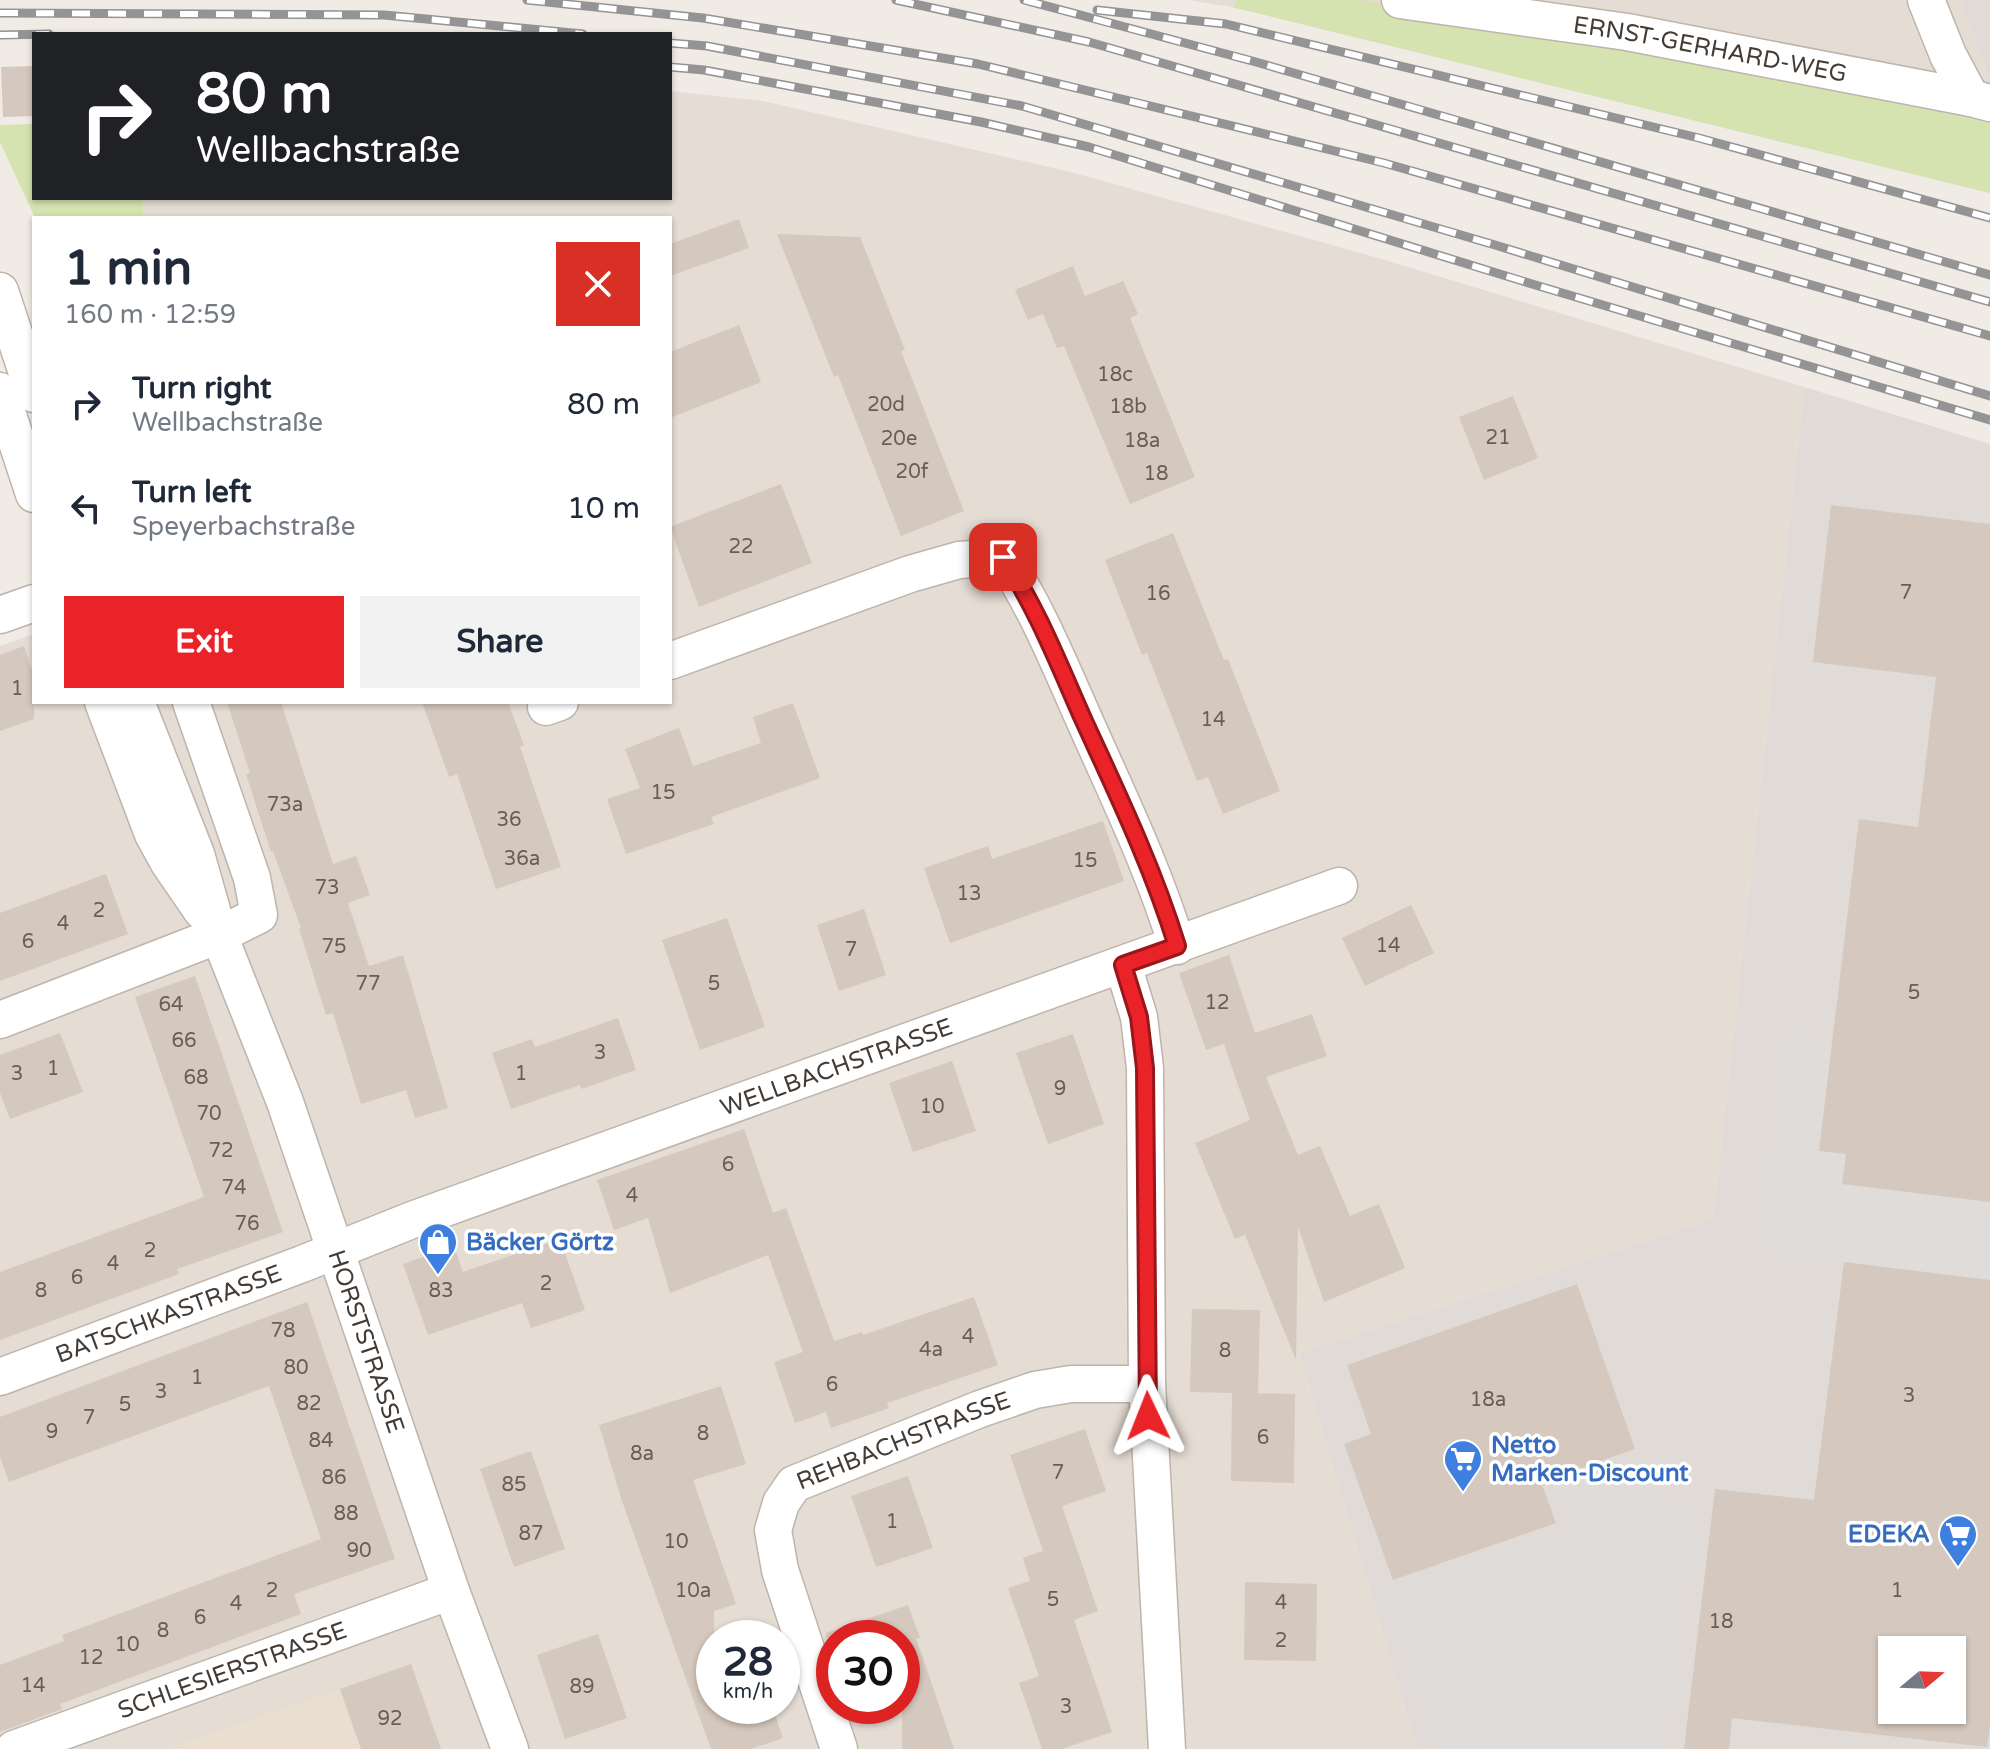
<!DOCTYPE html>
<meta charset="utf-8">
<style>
:root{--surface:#fff;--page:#f2f2f3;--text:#1f2937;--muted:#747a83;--accent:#ea2329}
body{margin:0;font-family:"Varela Round",sans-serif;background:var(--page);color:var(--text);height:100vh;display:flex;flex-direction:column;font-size:30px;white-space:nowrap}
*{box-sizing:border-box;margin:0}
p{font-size:26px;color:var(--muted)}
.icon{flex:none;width:44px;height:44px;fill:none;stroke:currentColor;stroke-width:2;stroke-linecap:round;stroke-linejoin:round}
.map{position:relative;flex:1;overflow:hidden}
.panel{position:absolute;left:32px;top:216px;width:640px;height:488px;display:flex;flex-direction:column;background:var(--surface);border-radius:0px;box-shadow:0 2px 6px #0004}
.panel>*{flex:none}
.top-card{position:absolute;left:32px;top:32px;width:640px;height:168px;border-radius:0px;box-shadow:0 2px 6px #0004;background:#202124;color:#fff;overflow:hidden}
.needle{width:52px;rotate:71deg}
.tools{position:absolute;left:1878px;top:1636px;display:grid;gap:16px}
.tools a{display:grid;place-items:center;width:88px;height:88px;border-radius:0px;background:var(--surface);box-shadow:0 2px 6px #0004;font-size:40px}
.speed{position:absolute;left:696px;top:1620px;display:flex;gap:16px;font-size:40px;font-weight:700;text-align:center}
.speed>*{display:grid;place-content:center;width:104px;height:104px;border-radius:50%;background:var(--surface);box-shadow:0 2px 6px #0004;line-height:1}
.speed small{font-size:20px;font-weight:400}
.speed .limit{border:12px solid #d22;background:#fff;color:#111}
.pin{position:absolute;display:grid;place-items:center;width:68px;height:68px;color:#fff;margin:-34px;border-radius:16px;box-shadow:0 4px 12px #0006}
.me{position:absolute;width:88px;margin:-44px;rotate:358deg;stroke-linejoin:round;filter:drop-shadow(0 0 6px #0008)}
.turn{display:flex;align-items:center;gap:28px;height:168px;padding:0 32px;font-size:36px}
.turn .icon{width:104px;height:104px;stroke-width:2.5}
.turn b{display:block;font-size:56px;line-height:68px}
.round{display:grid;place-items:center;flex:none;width:84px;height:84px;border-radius:0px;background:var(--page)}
.head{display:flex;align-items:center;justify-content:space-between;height:136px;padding:0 32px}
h1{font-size:48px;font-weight:700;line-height:60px}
.action{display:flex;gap:16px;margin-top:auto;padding:16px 32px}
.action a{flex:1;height:92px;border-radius:0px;background:var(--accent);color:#fff;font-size:32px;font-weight:700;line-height:92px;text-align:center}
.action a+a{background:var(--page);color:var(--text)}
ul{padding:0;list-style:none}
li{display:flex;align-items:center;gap:24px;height:104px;padding:0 32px}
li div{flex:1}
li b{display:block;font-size:30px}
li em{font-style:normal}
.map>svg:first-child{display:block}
.residential{fill:#e5dcd4;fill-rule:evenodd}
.industrial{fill:#e0dbd7;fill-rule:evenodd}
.education{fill:#e9ded0}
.green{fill:#d5e3b0}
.parking{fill:#dfdcda}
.building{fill:#d5c8be;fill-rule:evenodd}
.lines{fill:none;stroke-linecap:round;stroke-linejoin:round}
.minor-casing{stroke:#bfb4ac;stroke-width:39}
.minor{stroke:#fff;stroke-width:36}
.rail-casing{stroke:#949494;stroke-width:9}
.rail{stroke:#fff;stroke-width:6;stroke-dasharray:18;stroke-linecap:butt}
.route-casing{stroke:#98171b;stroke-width:20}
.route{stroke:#ea2329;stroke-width:14}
.labels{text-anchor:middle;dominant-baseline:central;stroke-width:7;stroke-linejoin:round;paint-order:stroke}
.number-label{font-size:20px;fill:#685e57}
.street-label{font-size:24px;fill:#433b35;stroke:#fff}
.shop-label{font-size:24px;font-weight:bold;fill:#366cbe;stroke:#fff;text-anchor:start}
</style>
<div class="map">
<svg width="1990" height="1749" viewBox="0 0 1990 1749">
<rect width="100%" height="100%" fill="#f1ebe5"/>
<!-- residential -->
<path class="residential" d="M1188 0H1960L1990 81V193L1232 7Z
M670 91 763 101 1071 172 1375 257 1804 387 1713 1219 1299 1353 1417 1749H0V646L34 634V702H670V218H143V198H670ZM714 1638H782V1706H714ZM834 1638H902V1706H834Z"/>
<!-- industrial -->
<path class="industrial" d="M1960 0H1990V81Z
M1804 387 1990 444V1749H1417L1299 1353 1713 1219ZM1892 1650H1952V1710H1892Z"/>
<!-- education -->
<path class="education" d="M340 1689 361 1749H174L173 1747Z"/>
<!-- green -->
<path class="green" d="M1238 0H1358L1990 82V193L1232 7Z
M34 124V198H143V218H35L0 142V125Z"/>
<!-- parking -->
<path class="parking" d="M1783 1031 1990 1056V1280L1757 1252Z
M1673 1451 1669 1503 1693 1509 1666 1749H1436L1379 1592 1564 1526 1552 1488Z"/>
<!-- building -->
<path class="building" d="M34 66V116L3 117 1 67Z
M739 219 749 248 670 276V244Z
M777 234 860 237 905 350 901 351 964 511 901 536 838 375 834 377Z
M1073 266 1085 296 1123 281 1138 314 1130 318 1195 477 1130 504 1064 346 1057 348 1043 314 1028 320 1015 290Z
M739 325 761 382 670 418V352Z
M1513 396 1538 458 1484 480 1459 417Z
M781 484 812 563 699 607 670 527Z
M1831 505 1990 524V1202L1842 1184 1846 1154 1819 1151 1859 819 1918 827 1936 677 1813 662Z
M1173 533 1224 660 1228 659 1280 791 1223 814 1208 777 1197 781 1147 653 1142 655 1105 560Z
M24 646 34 677V719L0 731V655Z
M227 702H281L333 864 356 856 370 895 348 903 369 966 403 955 448 1108 415 1118 406 1090 361 1104 333 1013 326 1015 299 929 301 928 273 851 271 852 246 774 250 773Z
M422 702H508L524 745 520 747 561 867 496 889 457 774 449 777Z
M793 703 820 778 711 817 714 824 626 854 607 799 640 788 625 749 679 728 693 766 761 743 753 717Z
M1103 821 1124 881 950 943 924 868 988 846 992 859Z
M106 874 128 934 0 981V913Z
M1411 905 1434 953 1365 986 1342 938Z
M864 909 886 975 839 991 817 925Z
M727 918 765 1027 700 1050 662 940Z
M1229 955 1255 1033 1312 1014 1327 1056 1266 1077 1298 1155 1320 1146 1350 1216 1379 1204 1405 1268 1324 1302 1298 1227 1296 1360 1245 1235 1235 1239 1195 1143 1250 1120 1224 1044 1206 1050 1179 973Z
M195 976 283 1232 177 1269 179 1274 0 1340V1272L204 1197 135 997Z
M618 1018 636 1070 581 1089 580 1085 511 1109 492 1053 532 1039 535 1047Z
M60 1033 83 1092 10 1119 0 1093V1055Z
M1073 1034 1104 1124 1048 1144 1016 1053Z
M952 1061 976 1131 913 1152 889 1083Z
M744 1129 773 1213 786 1208 834 1341 862 1332 863 1335 974 1297 998 1365 887 1403 889 1408 831 1428 826 1412 795 1423 774 1362 803 1352 768 1255 670 1293 648 1218 614 1230 597 1180Z
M560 1239 585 1310 531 1328 522 1303 428 1335 403 1264 454 1246 463 1272Z
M1844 1262 1990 1280V1725L1987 1747 1732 1718 1729 1749H1684L1715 1489 1814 1500ZM1892 1650H1952V1710H1892Z
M1577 1284 1635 1449 1541 1482 1556 1523 1393 1580 1344 1444 1371 1434 1347 1365Z
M307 1302 395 1559 294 1594 301 1614 60 1704 62 1709 0 1732V1665L64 1641 62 1635 321 1539 269 1386 9 1482 0 1457V1417Z
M1192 1309 1260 1310 1258 1393H1243L1295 1394 1294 1483 1231 1481 1232 1393 1190 1392Z
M721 1386 746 1464 693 1480 736 1604 714 1611V1706H772L783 1738 751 1749H711L622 1501 599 1425Z
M1085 1429 1106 1491 1062 1506 1098 1611 1074 1620 1112 1732 1062 1749H1042L1019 1683 1039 1676 1008 1588 1030 1581 1023 1558 1043 1551 1010 1455Z
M531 1451 565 1549 514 1567 480 1469Z
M908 1476 933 1548 876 1567 851 1496Z
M1245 1582 1317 1584 1316 1661 1244 1660Z
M908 1605 920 1638H916L954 1749H902V1638H826V1633Z
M598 1634 627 1718 565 1739 537 1655Z
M411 1664 441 1749H361L340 1689Z"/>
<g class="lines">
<defs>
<g id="minor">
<path id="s1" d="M1400 0 1627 32 1971 98 1990 103"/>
<path d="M1926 0 1948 55 1971 98"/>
<path d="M0 291 34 394"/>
<path d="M0 391 34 494"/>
<path d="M0 615 34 603"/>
<path d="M670 661 910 574 959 560 1003 557C1038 610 1061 668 1087 726 1119 798 1154 870 1177 946"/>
<path d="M103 702 153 834 169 863 202 911"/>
<path id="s2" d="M136 702 196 854 219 935 285 1102 451 1591 510 1749"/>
<path d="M546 707 560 702"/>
<path d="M1123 965 1139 1017 1145 1068 1147 1384 1167 1749"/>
<path d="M0 1020 219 935 259 915 252 878 191 702"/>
<path id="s3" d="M0 1377 302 1264 412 1220 1339 886"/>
<path id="s4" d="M14 1749 451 1591"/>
<path id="s5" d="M839 1749 780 1570 773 1530 781 1503 794 1484 980 1409 1035 1390 1071 1384H1147"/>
</g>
</defs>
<!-- minor casing -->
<use href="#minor" class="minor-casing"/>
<!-- minor -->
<use href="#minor" class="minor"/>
<defs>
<path id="rail" d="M527 0 703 18 978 64 1384 163 1990 336
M896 0 1089 42 1990 302
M1024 0 1256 62 1990 275
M1097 10 1226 24 1699 138 1990 218
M0 13 384 15 583 34
M0 35 49 34
M670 43 707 46 1022 106 1495 245 1990 396
M670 67 704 70 981 122 1089 147 1532 284 1990 420"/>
</defs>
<!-- rail casing -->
<use href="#rail" class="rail-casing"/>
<!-- rail -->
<use href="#rail" class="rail"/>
</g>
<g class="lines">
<defs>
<path id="route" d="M1003 557C1037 608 1059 665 1084 721 1118 795 1153 868 1177 946L1123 965 1139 1017 1145 1068 1148 1416"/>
</defs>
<!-- route casing -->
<use href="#route" class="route-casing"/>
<!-- route -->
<use href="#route" class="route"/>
</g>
<!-- icons -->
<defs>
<symbol id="shop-pin" viewBox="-11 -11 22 30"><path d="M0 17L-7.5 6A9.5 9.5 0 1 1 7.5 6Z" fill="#3f7fe0" stroke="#fff"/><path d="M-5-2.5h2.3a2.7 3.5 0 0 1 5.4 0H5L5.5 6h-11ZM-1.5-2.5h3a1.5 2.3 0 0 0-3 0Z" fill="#fff"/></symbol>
<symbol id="supermarket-pin" viewBox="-11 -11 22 30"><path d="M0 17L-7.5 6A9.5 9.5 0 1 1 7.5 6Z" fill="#3f7fe0" stroke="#fff"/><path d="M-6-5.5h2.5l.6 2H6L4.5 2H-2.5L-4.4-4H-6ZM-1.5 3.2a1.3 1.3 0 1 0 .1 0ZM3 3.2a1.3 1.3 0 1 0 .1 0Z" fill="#fff"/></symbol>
</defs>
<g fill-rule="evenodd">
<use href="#shop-pin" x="416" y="1220" width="44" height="60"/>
<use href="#supermarket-pin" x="1441" y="1437" width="44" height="60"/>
<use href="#supermarket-pin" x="1936" y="1512" width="44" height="60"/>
</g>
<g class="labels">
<!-- number labels -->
<g class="number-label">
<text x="1115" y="375">18c</text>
<text x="886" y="405">20d</text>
<text x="1128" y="407">18b</text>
<text x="1498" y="438">21</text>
<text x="899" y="439">20e</text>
<text x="1142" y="441">18a</text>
<text x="912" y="472">20f</text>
<text x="1156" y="474">18</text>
<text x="741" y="547">22</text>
<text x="1906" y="593">7</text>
<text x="1158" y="594">16</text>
<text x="17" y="689">1</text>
<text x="1213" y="720">14</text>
<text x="663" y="793">15</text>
<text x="285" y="805">73a</text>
<text x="509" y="820">36</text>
<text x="522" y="859">36a</text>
<text x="1085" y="861">15</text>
<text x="327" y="888">73</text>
<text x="969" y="894">13</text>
<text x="99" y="911">2</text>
<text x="63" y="924">4</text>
<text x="28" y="942">6</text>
<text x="1388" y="946">14</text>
<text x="334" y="947">75</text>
<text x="851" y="950">7</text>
<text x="368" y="984">77</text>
<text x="714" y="984">5</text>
<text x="1914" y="993">5</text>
<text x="1217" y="1003">12</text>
<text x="171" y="1005">64</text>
<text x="184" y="1041">66</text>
<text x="600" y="1053">3</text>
<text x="53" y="1069">1</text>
<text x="17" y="1074">3</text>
<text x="521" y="1074">1</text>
<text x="196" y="1078">68</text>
<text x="1060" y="1089">9</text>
<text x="932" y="1107">10</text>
<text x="209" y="1114">70</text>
<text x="221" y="1151">72</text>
<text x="728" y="1165">6</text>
<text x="234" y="1188">74</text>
<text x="632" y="1196">4</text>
<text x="247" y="1224">76</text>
<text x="150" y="1251">2</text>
<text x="113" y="1264">4</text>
<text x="77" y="1278">6</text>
<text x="546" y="1284">2</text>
<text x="41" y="1291">8</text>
<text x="441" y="1291">83</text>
<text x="283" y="1331">78</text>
<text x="968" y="1337">4</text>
<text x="931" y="1350">4a</text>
<text x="1225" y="1351">8</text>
<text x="296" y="1368">80</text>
<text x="197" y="1378">1</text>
<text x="832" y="1385">6</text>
<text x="161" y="1392">3</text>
<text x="1909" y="1396">3</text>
<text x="1488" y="1400">18a</text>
<text x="309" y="1404">82</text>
<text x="125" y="1405">5</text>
<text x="89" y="1418">7</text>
<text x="52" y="1432">9</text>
<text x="703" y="1434">8</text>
<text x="1263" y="1438">6</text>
<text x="321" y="1441">84</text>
<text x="642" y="1454">8a</text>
<text x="1058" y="1473">7</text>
<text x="334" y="1478">86</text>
<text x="514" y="1485">85</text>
<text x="346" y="1514">88</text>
<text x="892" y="1522">1</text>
<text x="531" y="1534">87</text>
<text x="676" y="1542">10</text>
<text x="359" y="1551">90</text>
<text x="272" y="1591">2</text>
<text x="693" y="1591">10a</text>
<text x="1897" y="1591">1</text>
<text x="1053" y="1600">5</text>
<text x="1281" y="1603">4</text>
<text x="236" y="1604">4</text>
<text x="200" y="1618">6</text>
<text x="1721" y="1622">18</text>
<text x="163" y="1631">8</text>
<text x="1281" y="1641">2</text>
<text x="127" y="1645">10</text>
<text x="91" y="1658">12</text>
<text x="33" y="1686">14</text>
<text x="582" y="1687">89</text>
<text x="1066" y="1707">3</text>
<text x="390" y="1719">92</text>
</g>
<!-- street labels -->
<g class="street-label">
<text stroke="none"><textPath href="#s1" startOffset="314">ERNST-GERHARD-WEG</textPath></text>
<text stroke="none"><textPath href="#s3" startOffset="892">WELLBACHSTRASSE</textPath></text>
<text stroke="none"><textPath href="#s3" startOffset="180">BATSCHKASTRASSE</textPath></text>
<text stroke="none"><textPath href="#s2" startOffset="680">HORSTSTRASSE</textPath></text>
<text stroke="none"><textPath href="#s5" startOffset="398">REHBACHSTRASSE</textPath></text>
<text stroke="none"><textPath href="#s4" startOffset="232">SCHLESIERSTRASSE</textPath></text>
</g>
<!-- shop labels -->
<g class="shop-label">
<text x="466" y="1242">Bäcker Görtz</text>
<text x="1491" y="1445">Netto<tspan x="1491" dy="28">Marken-Discount</tspan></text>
<text x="1930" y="1534" text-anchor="end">EDEKA</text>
</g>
</g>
</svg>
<div class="tools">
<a><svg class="needle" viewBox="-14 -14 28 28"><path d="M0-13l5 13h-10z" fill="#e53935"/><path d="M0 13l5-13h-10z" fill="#747a83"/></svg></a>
</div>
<div class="speed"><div>28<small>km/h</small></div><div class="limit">30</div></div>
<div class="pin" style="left:1003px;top:557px;background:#d93025"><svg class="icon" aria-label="arrive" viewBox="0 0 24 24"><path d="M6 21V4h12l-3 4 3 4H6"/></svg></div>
<svg class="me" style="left:1148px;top:1416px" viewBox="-20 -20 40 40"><path d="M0-17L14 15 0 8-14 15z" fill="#ea2329" stroke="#fff" stroke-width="4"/></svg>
<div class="top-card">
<div class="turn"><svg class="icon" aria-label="right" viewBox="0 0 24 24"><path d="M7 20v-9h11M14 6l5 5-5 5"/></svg><div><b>80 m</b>Wellbachstraße</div></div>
</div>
<section class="panel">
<div class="head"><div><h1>1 min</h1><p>160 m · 12:59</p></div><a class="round" style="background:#d93025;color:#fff"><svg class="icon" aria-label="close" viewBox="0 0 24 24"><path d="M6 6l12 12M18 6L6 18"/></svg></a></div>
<ul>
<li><svg class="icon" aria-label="right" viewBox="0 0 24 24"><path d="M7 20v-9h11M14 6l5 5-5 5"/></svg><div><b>Turn right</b><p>Wellbachstraße</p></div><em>80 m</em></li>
<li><svg class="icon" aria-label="left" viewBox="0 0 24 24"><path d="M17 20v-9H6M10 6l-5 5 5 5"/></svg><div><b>Turn left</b><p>Speyerbachstraße</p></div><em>10 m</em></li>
</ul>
<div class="action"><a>Exit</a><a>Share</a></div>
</section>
</div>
